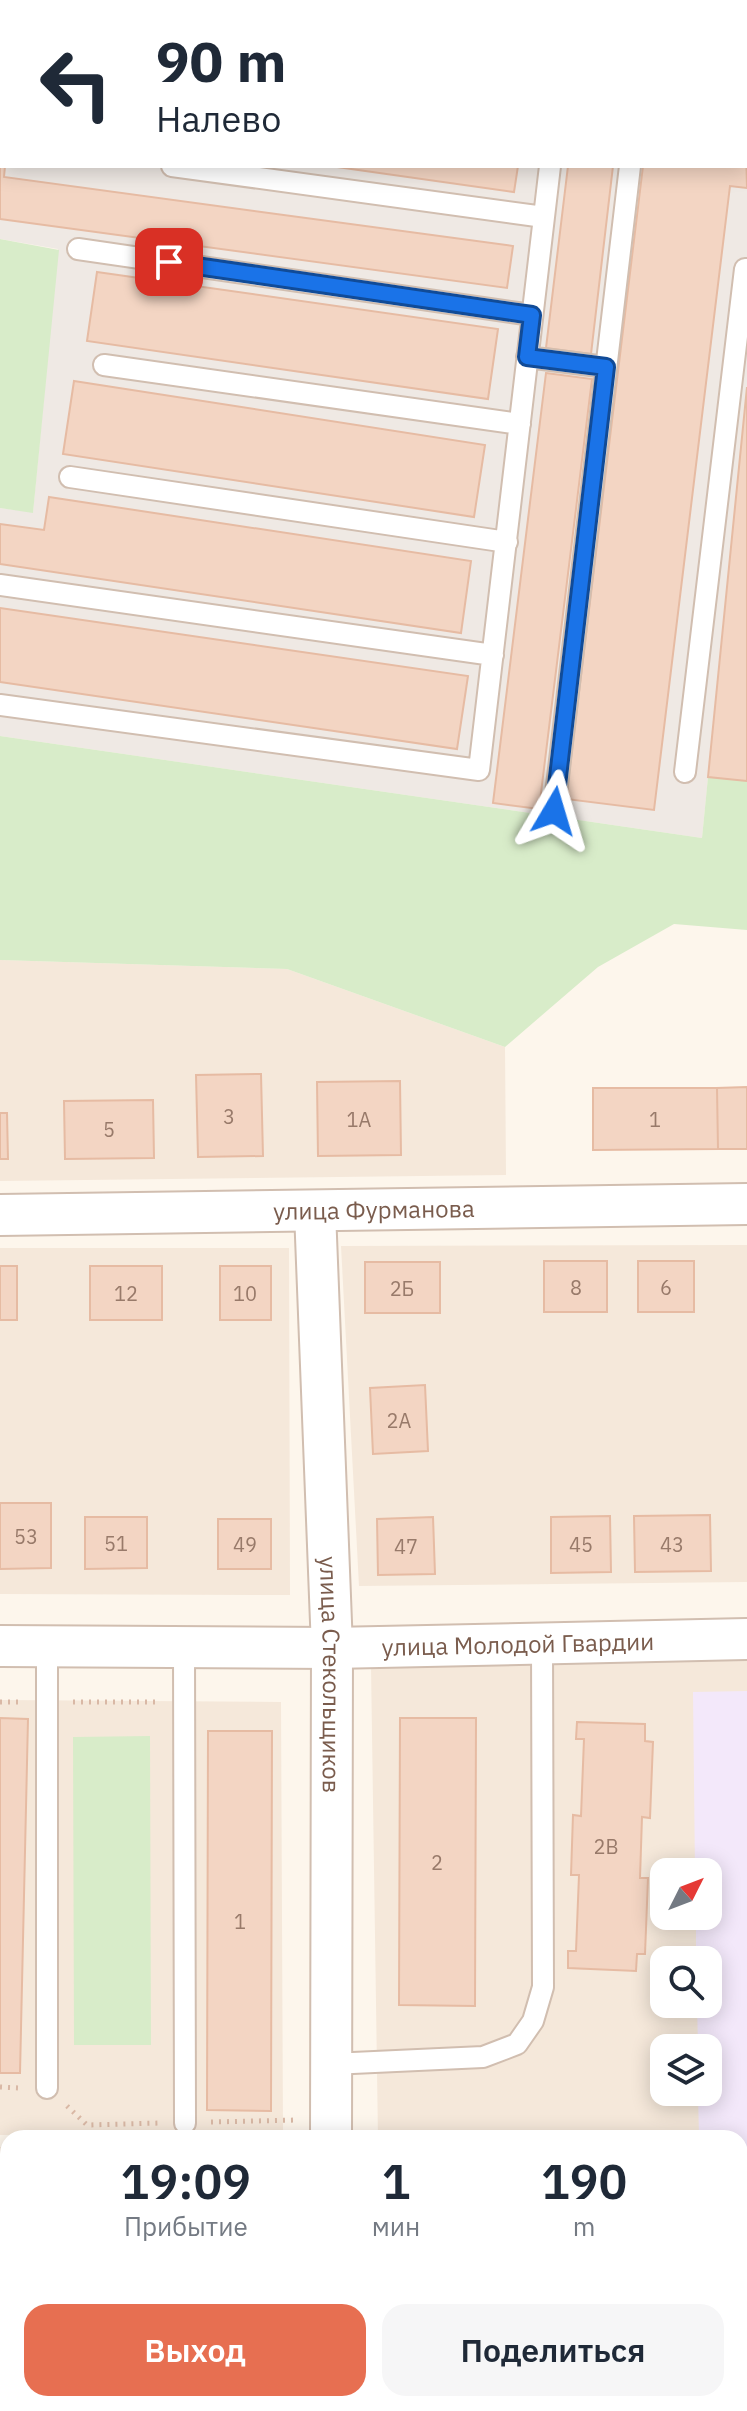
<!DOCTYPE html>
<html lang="ru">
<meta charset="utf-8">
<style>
:root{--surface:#fff;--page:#f6f6f7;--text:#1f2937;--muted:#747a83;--accent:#e76f51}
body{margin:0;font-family:"IBM Plex Sans",sans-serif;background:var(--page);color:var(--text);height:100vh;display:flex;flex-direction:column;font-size:30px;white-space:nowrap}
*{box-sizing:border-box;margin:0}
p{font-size:26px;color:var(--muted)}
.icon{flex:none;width:44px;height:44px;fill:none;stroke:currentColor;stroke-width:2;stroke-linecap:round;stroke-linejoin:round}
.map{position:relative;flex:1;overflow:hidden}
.sheet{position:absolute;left:0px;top:2130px;width:748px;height:282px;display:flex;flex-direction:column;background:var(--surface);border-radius:24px 24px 0 0;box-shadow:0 4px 20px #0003}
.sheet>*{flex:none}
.hud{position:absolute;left:0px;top:0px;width:748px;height:168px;box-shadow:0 4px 20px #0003;background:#fff;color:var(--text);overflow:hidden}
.needle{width:52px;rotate:48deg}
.controls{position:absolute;left:650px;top:1858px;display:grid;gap:16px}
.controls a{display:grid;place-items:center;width:72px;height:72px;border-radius:16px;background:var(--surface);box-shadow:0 4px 20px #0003;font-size:40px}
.pin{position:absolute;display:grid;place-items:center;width:68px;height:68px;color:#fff;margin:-34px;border-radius:16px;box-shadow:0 4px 12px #0006}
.me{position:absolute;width:88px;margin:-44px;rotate:7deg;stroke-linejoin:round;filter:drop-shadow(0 0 6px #0008)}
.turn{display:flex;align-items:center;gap:28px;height:168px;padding:0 24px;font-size:36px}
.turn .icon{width:104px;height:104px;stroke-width:2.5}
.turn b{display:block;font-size:56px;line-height:68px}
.eta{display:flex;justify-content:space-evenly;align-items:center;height:136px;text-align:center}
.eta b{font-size:48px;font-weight:600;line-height:56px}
.action{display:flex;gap:16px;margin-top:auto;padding:16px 24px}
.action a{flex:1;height:92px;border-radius:24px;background:var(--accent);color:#fff;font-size:32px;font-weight:600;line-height:92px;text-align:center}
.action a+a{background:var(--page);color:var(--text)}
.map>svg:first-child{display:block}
.residential{fill:#f5e8da;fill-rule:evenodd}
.industrial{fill:#efe9e4;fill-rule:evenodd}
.education{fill:#f3e8fa}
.green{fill:#d8ecc9}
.building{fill:#f3d5c3;stroke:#e6bba3;stroke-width:2}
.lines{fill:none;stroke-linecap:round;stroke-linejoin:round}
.service-casing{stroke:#d1beb0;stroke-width:24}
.minor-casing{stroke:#d1beb0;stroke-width:44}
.path{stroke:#d9b8a5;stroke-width:5;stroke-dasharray:2 6;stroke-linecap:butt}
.service{stroke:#fff;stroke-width:20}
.minor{stroke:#fff;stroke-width:40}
.route-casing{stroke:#114b97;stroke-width:20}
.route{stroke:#1a73e8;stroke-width:14}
.labels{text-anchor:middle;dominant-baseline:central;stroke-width:7;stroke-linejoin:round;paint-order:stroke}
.number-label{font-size:20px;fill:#987a6a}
.street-label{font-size:24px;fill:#7a5c4d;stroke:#fffaf3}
</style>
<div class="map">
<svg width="747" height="2411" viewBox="0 0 747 2411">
<rect width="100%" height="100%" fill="#fdf6ec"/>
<!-- residential -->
<path class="residential" d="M0 960 287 969 505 1047 506 1175 0 1181Z
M747 1245V1582L359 1586 341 1246Z
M0 1248H289L290 1595 0 1594Z
M747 1655V2411H550V2404H740V2138H378L371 1666ZM664 1872H708V1916H664ZM664 1960H708V2004H664ZM664 2048H708V2092H664Z
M0 1700 281 1702 283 2133 0 2135Z
M0 2147H8V2404H286V2411H0Z"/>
<!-- industrial -->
<path class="industrial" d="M0 0H747V781L708 778 702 838 0 736V508L33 512 58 249 0 239ZM2 2H746V166H2Z"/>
<!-- education -->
<path class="education" d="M747 1691V2307H740V2138H699L698 2092H708V2048H698L697 2004H708V1960H696V1916H708V1872H695L693 1692Z"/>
<!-- green -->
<path class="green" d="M0 239 59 250 33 513 0 508Z
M0 736 702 838 708 777 747 781V930L674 924 598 967 505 1047 287 969 0 960Z
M150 1736 151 2045H74L73 1737Z"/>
<!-- building -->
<path class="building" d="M86 0H539L538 2H99Z
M0 37H2V119L0 118Z
M0 142H2V166H5L4 177 513 246 507 288 0 219Z
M746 148 747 188 730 186 654 810 566 799 643 166H746Z
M330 166H518L514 192Z
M568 166H613L591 354 546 348Z
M97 272 498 329 488 399 87 341Z
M546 373 592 379 539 809 493 803Z
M74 381 485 445 474 517 63 454Z
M747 387V781L708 777Z
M49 497 471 561 461 633 0 564V524L44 530Z
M0 608 468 676 457 749 0 682Z
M261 1074 263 1156 198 1157 196 1075Z
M400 1081 401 1155 318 1156 317 1082Z
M747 1087V1149H718L717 1088Z
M593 1088H717L718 1149 593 1150Z
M153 1100 154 1158 65 1159 64 1101Z
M0 1113H7L8 1159H0Z
M544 1261H607V1312H544Z
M638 1261H694V1312H638Z
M365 1262H440V1313H365Z
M0 1266H17V1320H0Z
M90 1266H162V1320H90Z
M220 1266H271V1320H220Z
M425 1385 428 1451 373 1454 370 1388Z
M0 1503H51V1568L0 1569Z
M710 1515 711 1571 635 1572 634 1516Z
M610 1516 611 1572 551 1573V1517Z
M85 1517H147V1568L85 1569Z
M433 1517 435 1574 378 1575 377 1519Z
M218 1519H271V1569H218Z
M0 1718 28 1719 20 2073H0Z
M400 1718H476L475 2006 399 2005Z
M577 1722 645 1724V1741L653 1742 650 1818 642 1817 640 1878H648L645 1954H637L636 1971 568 1968V1951H576L579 1875H571L573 1815 581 1816 584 1739H576Z
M208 1731H272L271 2111 207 2110Z
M0 2195H8V2237H0Z
M0 2302H8V2366H0Z"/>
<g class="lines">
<defs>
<path id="service" d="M570 2V0
M0 9H2
M746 119H747
M172 166 544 217
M78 249 532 315
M527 357 606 367
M104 365 520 424
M70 477 507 542
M0 585 493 655
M0 705 479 770 550 166
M685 772 745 269H747
M554 811 630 166
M47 1646V2088
M184 1647 185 2123
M331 2064 483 2057 517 2044 533 2021 543 1987 542 1643
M632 2404 643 2411"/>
<g id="minor">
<path id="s1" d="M315 1211 332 1648 331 2138"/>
<path id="s2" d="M0 1215 747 1204"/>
<path id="s3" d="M0 1646 332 1648 747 1639"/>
<path d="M331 2411V2404"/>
</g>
</defs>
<!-- service casing -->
<use href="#service" class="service-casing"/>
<!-- minor casing -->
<use href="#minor" class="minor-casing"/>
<!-- path -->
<path class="path" d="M0 1702H23
M73 1702H159
M0 2087 20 2088
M67 2106 87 2125 161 2123
M211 2122 297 2120
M377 2411V2404"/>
<!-- service -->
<use href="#service" class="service"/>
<!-- minor -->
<use href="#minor" class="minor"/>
</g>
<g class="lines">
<defs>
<path id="route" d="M169 262 532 315 527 357 606 367 554 811"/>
</defs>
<!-- route casing -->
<use href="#route" class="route-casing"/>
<!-- route -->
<use href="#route" class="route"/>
</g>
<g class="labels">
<!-- number labels -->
<g class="number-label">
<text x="229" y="1116">3</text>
<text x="359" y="1119">1А</text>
<text x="655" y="1119">1</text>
<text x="109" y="1129">5</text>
<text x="576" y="1287">8</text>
<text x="666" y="1287">6</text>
<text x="402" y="1288">2Б</text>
<text x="126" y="1293">12</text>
<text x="245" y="1293">10</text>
<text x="399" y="1420">2А</text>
<text x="26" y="1536">53</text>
<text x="116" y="1543">51</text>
<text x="245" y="1544">49</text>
<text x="581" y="1544">45</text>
<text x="672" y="1544">43</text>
<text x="406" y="1546">47</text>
<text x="606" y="1846">2В</text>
<text x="437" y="1862">2</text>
<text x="240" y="1921">1</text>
</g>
<!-- street labels -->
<g class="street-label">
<text stroke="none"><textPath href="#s2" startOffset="374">улица Фурманова</textPath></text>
<text stroke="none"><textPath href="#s3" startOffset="518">улица Молодой Гвардии</textPath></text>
<text stroke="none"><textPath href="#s1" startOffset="464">улица Стекольщиков</textPath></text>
</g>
</g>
</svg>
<div class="controls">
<a><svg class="needle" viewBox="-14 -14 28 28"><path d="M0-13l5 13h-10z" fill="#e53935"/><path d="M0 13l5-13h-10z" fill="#747a83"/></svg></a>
<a><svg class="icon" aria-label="search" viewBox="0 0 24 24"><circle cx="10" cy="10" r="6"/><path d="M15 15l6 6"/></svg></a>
<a><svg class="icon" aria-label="layers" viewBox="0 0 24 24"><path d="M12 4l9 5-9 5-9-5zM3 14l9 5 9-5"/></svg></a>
</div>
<div class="pin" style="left:169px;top:262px;background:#d93025"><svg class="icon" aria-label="arrive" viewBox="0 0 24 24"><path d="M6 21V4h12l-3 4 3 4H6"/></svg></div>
<svg class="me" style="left:554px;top:811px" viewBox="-20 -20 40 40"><path d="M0-17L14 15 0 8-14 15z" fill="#1a73e8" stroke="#fff" stroke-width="4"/></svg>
<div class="hud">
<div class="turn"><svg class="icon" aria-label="left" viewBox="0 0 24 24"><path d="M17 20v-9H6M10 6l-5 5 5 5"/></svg><div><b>90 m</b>Налево</div></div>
</div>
<section class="sheet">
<div class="eta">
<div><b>19:09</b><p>Прибытие</p></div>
<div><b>1</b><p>мин</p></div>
<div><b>190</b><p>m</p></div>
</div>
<div class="action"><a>Выход</a><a>Поделиться</a></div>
</section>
</div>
